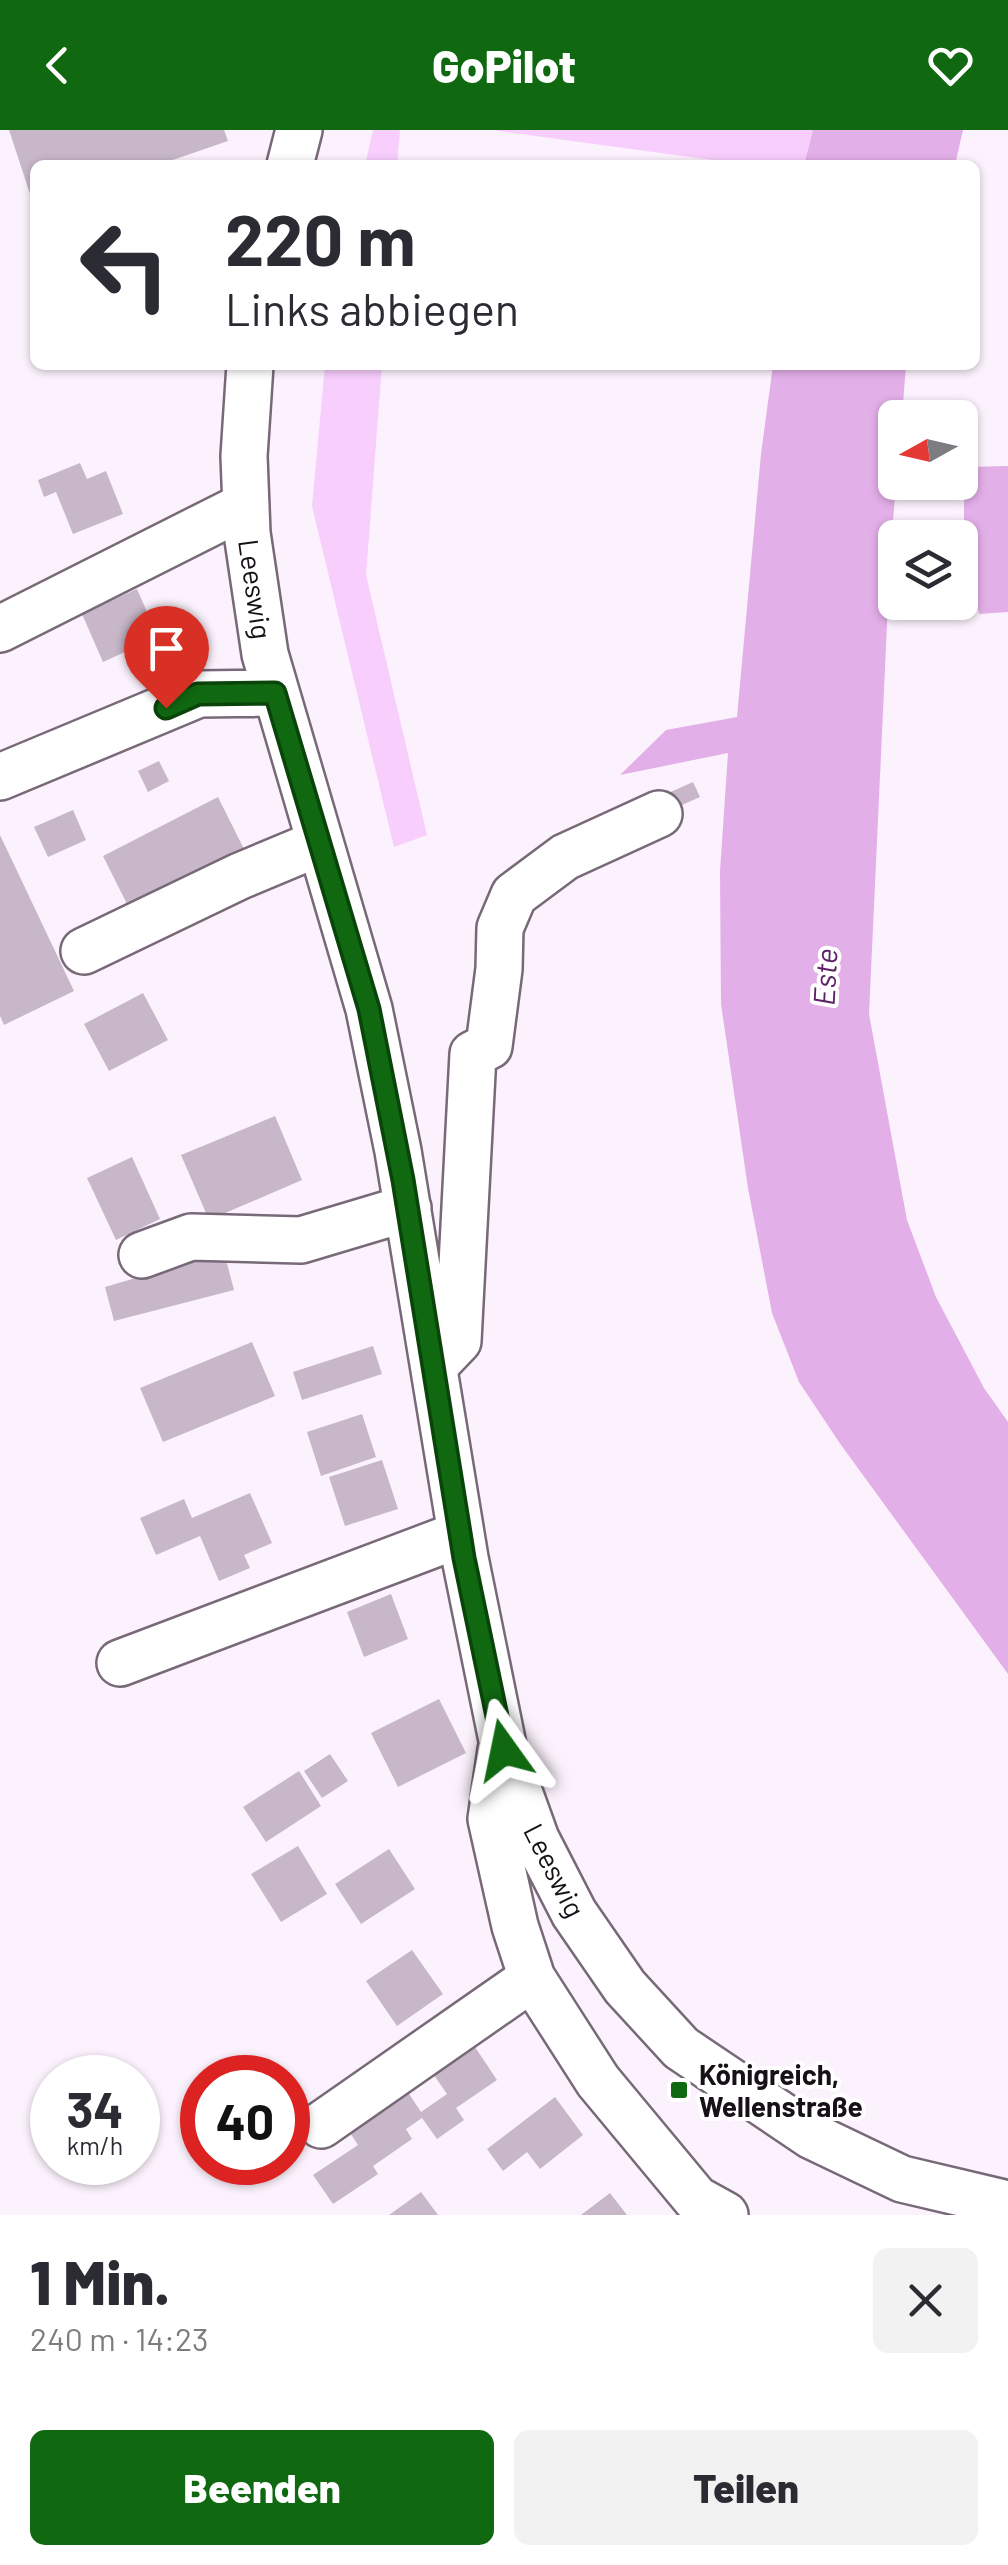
<!DOCTYPE html>
<html lang="de">
<meta charset="utf-8">
<style>
:root{--surface:#fff;--page:#f2f2f3;--text:#2b2b33;--muted:#7c7c81;--accent:#106911}
body{margin:0;font-family:Barlow,sans-serif;background:var(--page);color:var(--text);height:100vh;display:flex;flex-direction:column;font-size:38px;white-space:nowrap}
*{box-sizing:border-box;margin:0}
p{font-size:32px;color:var(--muted)}
.icon{flex:none;width:55px;height:55px;fill:none;stroke:currentColor;stroke-width:2;stroke-linecap:round;stroke-linejoin:round}
.map{position:relative;height:2085px;overflow:hidden}
.side{display:flex;flex-direction:column;background:var(--surface);flex:1}
.side>*{flex:none}
.guide{position:absolute;left:30px;top:30px;width:950px;height:210px;border-radius:15px;box-shadow:0 2px 8px #0004;background:#fff;color:var(--text);overflow:hidden}
.needle{width:65px;rotate:262deg}
.fabs{position:absolute;left:878px;top:270px;display:grid;gap:20px}
.fabs a{display:grid;place-items:center;width:100px;height:100px;border-radius:15px;background:var(--surface);box-shadow:0 2px 8px #0004;font-size:50px}
.speed{position:absolute;left:30px;top:1925px;display:flex;gap:20px;font-size:50px;font-weight:700;text-align:center}
.speed>*{display:grid;place-content:center;width:130px;height:130px;border-radius:50%;background:var(--surface);box-shadow:0 2px 8px #0004;line-height:1}
.speed small{font-size:25px;font-weight:400}
.speed .limit{border:15px solid #d22;background:#fff;color:#111}
.pin{position:absolute;display:grid;place-items:center;width:85px;height:85px;color:#fff;margin:-102px -42px;border-radius:50% 50% 50% 0;rotate:-45deg;box-shadow:0 0 10px #0007}
.pin .icon{rotate:45deg}
.me{position:absolute;width:110px;margin:-55px;rotate:348deg;stroke-linejoin:round;filter:drop-shadow(0 0 8px #0008)}
.turn{display:flex;align-items:center;gap:35px;height:210px;padding:0 30px;font-size:45px}
.turn .icon{width:130px;height:130px;stroke-width:2.5}
.turn b{display:block;font-size:70px;line-height:85px}
.round{display:grid;place-items:center;flex:none;width:105px;height:105px;border-radius:15px;background:var(--page)}
.overview{display:flex;align-items:center;justify-content:space-between;height:170px;padding:0 30px}
h1{font-size:60px;font-weight:800;line-height:75px}
.primary-button{display:flex;gap:20px;margin-top:auto;padding:20px 30px}
.primary-button a{flex:1;height:115px;border-radius:15px;background:var(--accent);color:#fff;font-size:40px;font-weight:800;line-height:115px;text-align:center}
.primary-button a+a{background:var(--page);color:var(--text)}
header{display:flex;justify-content:space-between;align-items:center;height:130px;padding:0 30px;background:var(--accent);color:#fff;font-size:45px;font-weight:800}
.map>svg:first-child{display:block}
.green{fill:#f8cefd}
.water{fill:#e3afe9}
.building{fill:#c7b7c8}
.lines{fill:none;stroke-linecap:round;stroke-linejoin:round}
.minor-casing{stroke:#786979;stroke-width:50}
.minor{stroke:#fff;stroke-width:45}
.route-casing{stroke:#0a440b;stroke-width:25}
.route{stroke:#106911;stroke-width:18}
.poi-dot{fill:#106911;stroke:#fff;stroke-width:4}
.labels{text-anchor:middle;dominant-baseline:central;stroke-width:8;stroke-linejoin:round;paint-order:stroke}
.street-label{font-size:28px;fill:#161017;stroke:#fff}
.poi-label{font-size:28px;font-weight:bold;fill:#161017;stroke:#fff;text-anchor:start}
.water-label{font-size:30px;font-style:italic;fill:#5d2165;stroke:#fff}
</style>
<header><svg class="icon" aria-label="back" viewBox="0 0 24 24"><path d="M15 5l-7 7 7 7"/></svg>GoPilot<svg class="icon" aria-label="heart" viewBox="0 0 24 24"><path d="M12 20l-8-8c-3-5 5-10 8-4 3-6 11-1 8 4z"/></svg></header>
<div class="map">
<svg width="1008" height="2085" viewBox="0 0 1008 2085">
<rect width="100%" height="100%" fill="#fcf2fd"/>
<!-- green -->
<path class="green" d="M373 0H400L397 35H365Z
M492 0H813L804 35H749Z
M325 235H382L366 445 427 705 394 717 312 376Z"/>
<!-- water -->
<path class="water" d="M813 0H963L955 35H804Z
M773 235H906L902 287 895 288 896 353 890 430 869 884 907 1090 936 1167 984 1258 1008 1292V1544L841 1315 799 1252 772 1183 748 1058 721 874 720 741 728 623 620 645 666 600 737 587 761 324Z
M1008 336V482L979 484 964 403V337Z"/>
<!-- building -->
<path class="building" d="M9 0H224L228 11 158 35H35L34 76Z
M80 333 87 349 106 341 123 384 73 404 56 362 44 367 38 350Z
M137 459 158 507 103 532 82 484Z
M159 631 169 651 148 662 138 641Z
M693 652 700 667 673 679 666 664Z
M218 667 247 725 132 784 103 726Z
M73 680 86 710 48 727 34 697Z
M0 705 74 861 4 895 0 886Z
M143 863 168 910 109 941 84 894Z
M275 986 302 1050 209 1090 181 1025Z
M132 1027 160 1089 116 1110 87 1048Z
M224 1122 234 1160 114 1191 105 1157Z
M252 1212 275 1266 163 1312 140 1258Z
M373 1216 382 1244 302 1270 293 1242Z
M362 1284 376 1327 321 1346 307 1302Z
M382 1330 398 1379 345 1396 329 1347Z
M250 1363 272 1413 244 1425 250 1438 219 1451 200 1406 156 1425 140 1388 184 1369 192 1388Z
M391 1464 408 1509 364 1527 347 1482Z
M439 1569 466 1623 398 1657 371 1603Z
M330 1624 348 1651 322 1668 304 1641Z
M299 1641 321 1676 266 1712 243 1677Z
M298 1716 327 1764 281 1792 251 1744Z
M389 1719 415 1759 361 1794 335 1754Z
M412 1820 443 1864 397 1896 366 1851Z
M469 1908 497 1950 456 1978 464 1990 437 2009 422 1988 406 1999 412 2009 373 2036 378 2044 333 2074 313 2045 358 2015 341 1989 400 1950 421 1982 447 1964 427 1935Z
M555 1967 583 2005 540 2039 527 2022 503 2041 487 2019Z
M421 2062 438 2085H389Z
M610 2063 627 2085H581Z"/>
<g class="lines">
<defs>
<path id="minor" d="M290 35 299 0
M250 235 244 326 247 403 265 524 369 879 398 1021 465 1428 504 1620 536 1709 574 1783 625 1857 681 1918 812 2006 902 2049 1008 2074
M0 499 246 375
M0 647 199 564 275 563
M84 821 240 746 319 713
M142 1125 191 1107 301 1110 408 1078
M435 1235 458 1211 473 924 489 916 499 839 500 798 514 765 565 727 659 684
M120 1533 461 1404
M501 1620 491 1689 515 1796 532 1848 598 1951 696 2069 725 2085
M321 1995 532 1848"/>
</defs>
<!-- minor casing -->
<use href="#minor" class="minor-casing"/>
<!-- minor -->
<use href="#minor" class="minor"/>
</g>
<g class="lines">
<defs>
<path id="route" d="M166 578 198 564 275 563 369 879 403 1050 464 1428 504 1620"/>
</defs>
<!-- route casing -->
<use href="#route" class="route-casing"/>
<!-- route -->
<use href="#route" class="route"/>
</g>
<!-- markers -->
<rect class="poi-dot" x="669" y="1950" width="20" height="20" rx="5"/>
<g class="labels">
<!-- street labels -->
<g class="street-label">
<text transform="translate(256 459) rotate(82)">Leeswig</text>
<text transform="translate(555 1740) rotate(63)">Leeswig</text>
</g>
<!-- poi labels -->
<g class="poi-label">
<text x="699" y="1944">Königreich,<tspan x="699" dy="32">Wellenstraße</tspan></text>
</g>
<!-- water labels -->
<g class="water-label">
<text transform="translate(824 847) rotate(-87)">Este</text>
</g>
</g>
</svg>
<div class="fabs">
<a><svg class="needle" viewBox="-14 -14 28 28"><path d="M0-13l5 13h-10z" fill="#e53935"/><path d="M0 13l5-13h-10z" fill="#7c7c81"/></svg></a>
<a><svg class="icon" aria-label="layers" viewBox="0 0 24 24"><path d="M12 4l9 5-9 5-9-5zM3 14l9 5 9-5"/></svg></a>
</div>
<div class="speed"><div>34<small>km/h</small></div><div class="limit">40</div></div>
<div class="pin" style="left:166px;top:578px;background:#d93025"><svg class="icon" aria-label="arrive" viewBox="0 0 24 24"><path d="M6 21V4h12l-3 4 3 4H6"/></svg></div>
<svg class="me" style="left:504px;top:1620px" viewBox="-20 -20 40 40"><path d="M0-17L14 15 0 8-14 15z" fill="#106911" stroke="#fff" stroke-width="4"/></svg>
<div class="guide">
<div class="turn"><svg class="icon" aria-label="left" viewBox="0 0 24 24"><path d="M17 20v-9H6M10 6l-5 5 5 5"/></svg><div><b>220 m</b>Links abbiegen</div></div>
</div>
</div>
<section class="side">
<div class="overview"><div><h1>1 Min.</h1><p>240 m · 14:23</p></div><a class="round"><svg class="icon" aria-label="close" viewBox="0 0 24 24"><path d="M6 6l12 12M18 6L6 18"/></svg></a></div>
<div class="primary-button"><a>Beenden</a><a>Teilen</a></div>
</section>
